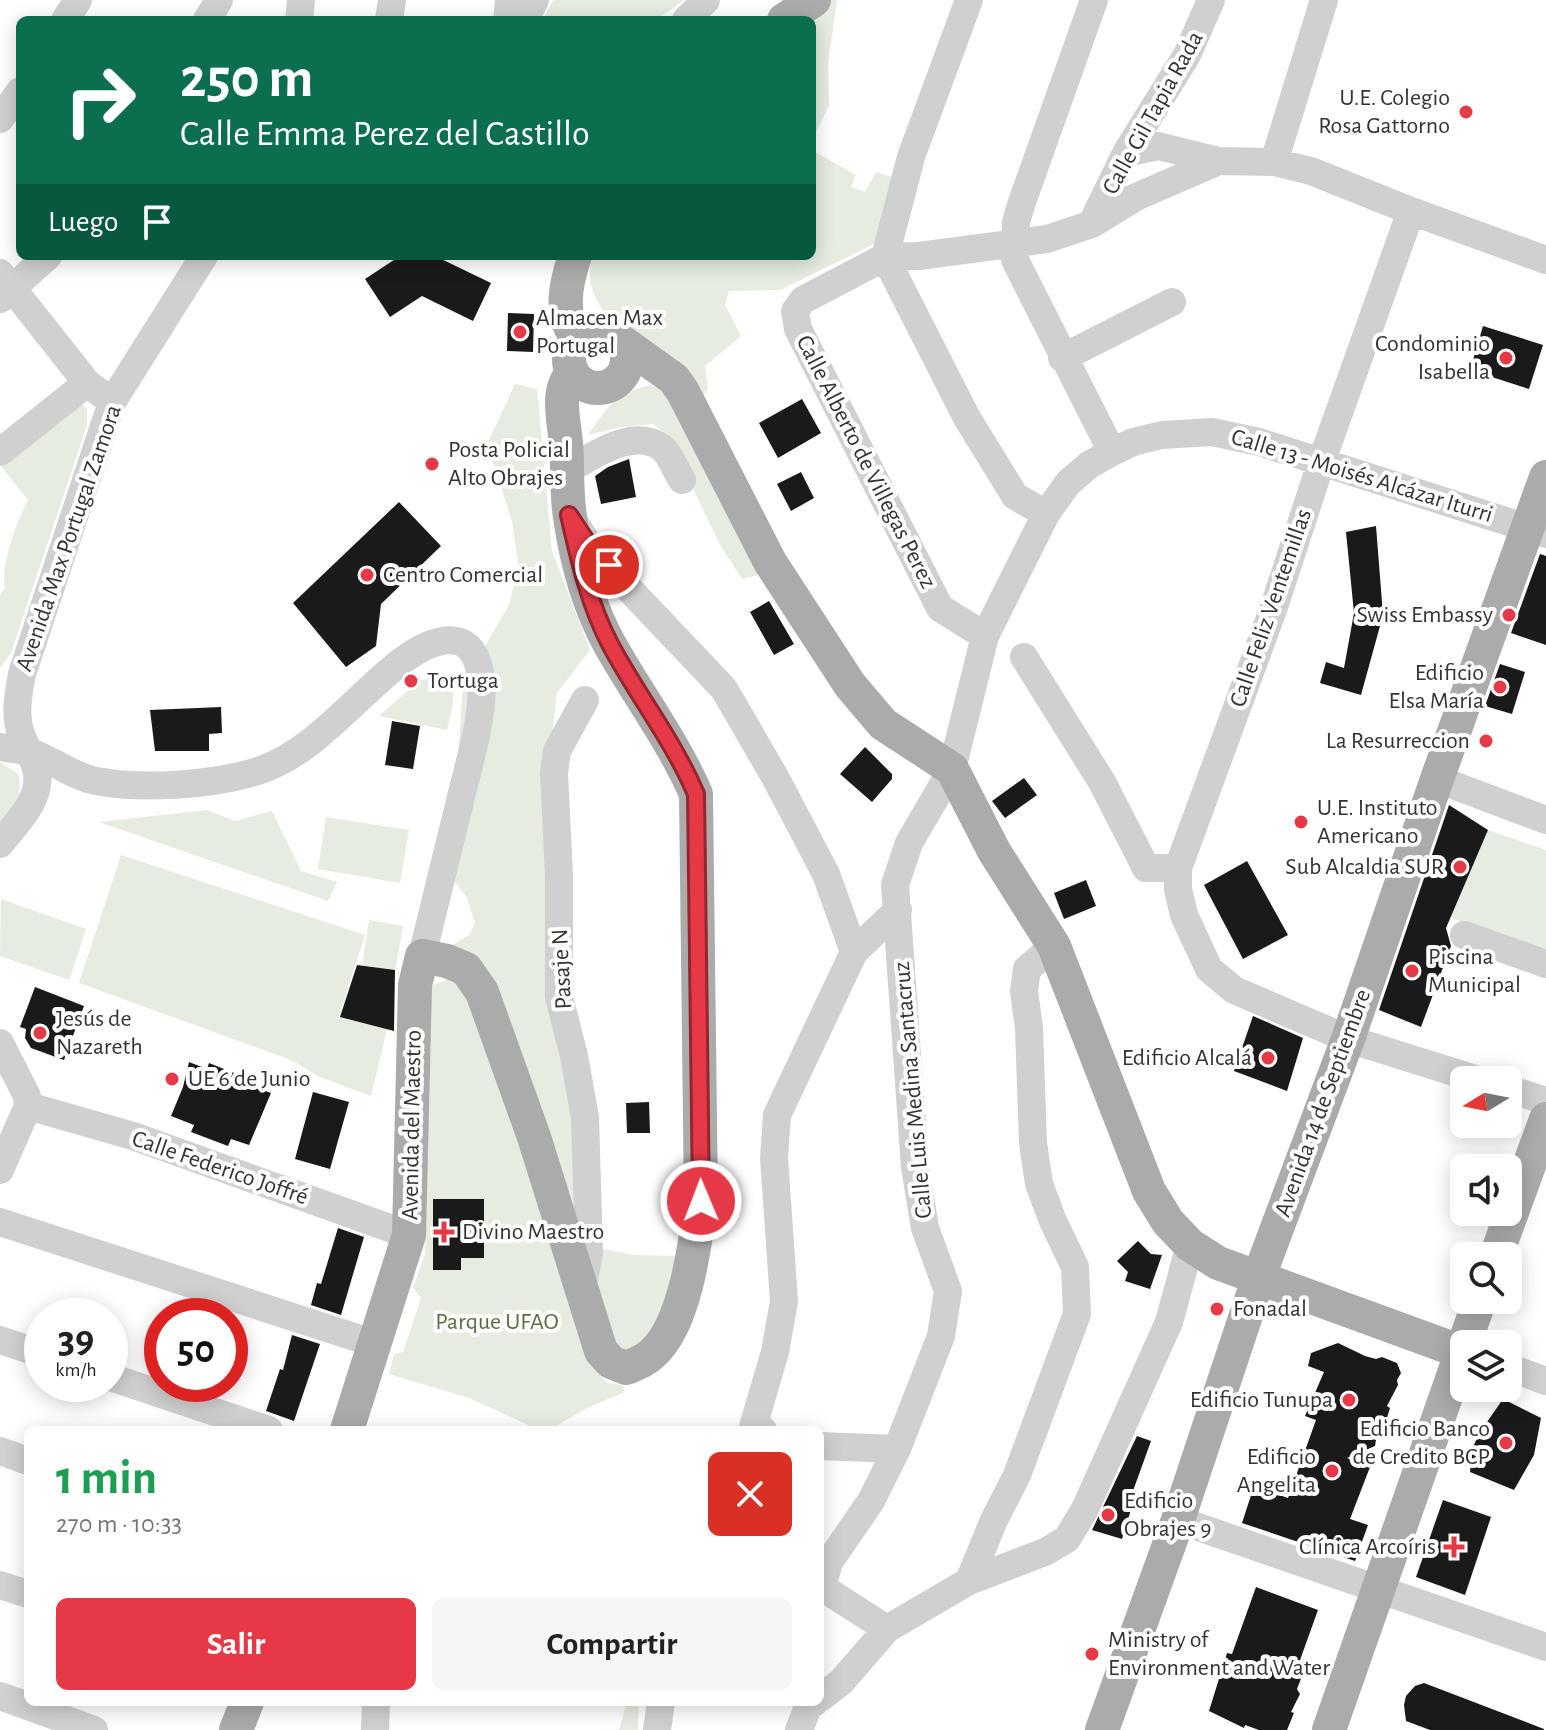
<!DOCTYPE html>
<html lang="es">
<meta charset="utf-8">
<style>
:root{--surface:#fff;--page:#f6f6f6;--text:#222;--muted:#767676;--accent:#e63946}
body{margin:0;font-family:"Alegreya Sans",sans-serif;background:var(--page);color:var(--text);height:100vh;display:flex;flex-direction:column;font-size:30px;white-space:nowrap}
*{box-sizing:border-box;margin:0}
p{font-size:26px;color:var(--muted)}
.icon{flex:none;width:44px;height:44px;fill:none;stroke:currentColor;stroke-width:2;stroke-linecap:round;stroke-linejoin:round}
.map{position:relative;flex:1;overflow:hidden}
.panel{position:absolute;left:24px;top:1426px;width:800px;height:280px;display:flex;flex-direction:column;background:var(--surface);border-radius:12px;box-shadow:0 4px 20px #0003}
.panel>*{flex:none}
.banner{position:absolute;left:16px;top:16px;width:800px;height:244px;border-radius:12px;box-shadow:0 4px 20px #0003;background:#0b6e4f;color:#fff;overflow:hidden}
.needle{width:52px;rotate:260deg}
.fabs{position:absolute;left:1450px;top:1066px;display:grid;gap:16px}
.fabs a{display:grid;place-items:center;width:72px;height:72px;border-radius:12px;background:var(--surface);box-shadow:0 4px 20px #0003;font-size:40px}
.speed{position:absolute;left:24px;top:1298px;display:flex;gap:16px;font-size:40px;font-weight:700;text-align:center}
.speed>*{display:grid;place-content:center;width:104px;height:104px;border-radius:50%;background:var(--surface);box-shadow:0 4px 20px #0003;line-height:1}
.speed small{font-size:20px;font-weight:400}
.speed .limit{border:12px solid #d22;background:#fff;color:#111}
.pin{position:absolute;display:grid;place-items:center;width:68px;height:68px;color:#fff;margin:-34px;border:4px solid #fff;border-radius:50%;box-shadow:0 2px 8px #0007}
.me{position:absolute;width:88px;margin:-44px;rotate:359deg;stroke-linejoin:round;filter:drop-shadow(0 0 6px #0008)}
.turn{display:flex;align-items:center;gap:28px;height:168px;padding:0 32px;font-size:36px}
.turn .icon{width:104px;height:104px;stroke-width:2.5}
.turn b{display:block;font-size:56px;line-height:68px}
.then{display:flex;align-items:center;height:76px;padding:0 32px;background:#0003;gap:16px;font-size:30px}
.round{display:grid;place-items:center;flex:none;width:84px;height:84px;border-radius:12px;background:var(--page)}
.overview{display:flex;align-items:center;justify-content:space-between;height:136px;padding:0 32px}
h1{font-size:48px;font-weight:700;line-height:60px;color:#1e9e55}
.primary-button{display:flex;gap:16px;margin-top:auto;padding:16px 32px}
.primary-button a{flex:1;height:92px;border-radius:12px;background:var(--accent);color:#fff;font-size:32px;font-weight:700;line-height:92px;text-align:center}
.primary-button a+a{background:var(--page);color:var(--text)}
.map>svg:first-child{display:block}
.green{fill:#e6ecdf}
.building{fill:#1a1a1a}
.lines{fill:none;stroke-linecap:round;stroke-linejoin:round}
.minor{stroke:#d0d0d0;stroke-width:28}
.major{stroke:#ababab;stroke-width:34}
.route-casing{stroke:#96252e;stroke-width:20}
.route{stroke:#e63946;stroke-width:14}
.poi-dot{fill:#e63946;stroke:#fff;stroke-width:3}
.labels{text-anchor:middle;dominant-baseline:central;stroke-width:8;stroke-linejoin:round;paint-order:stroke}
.poi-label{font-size:24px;fill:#333;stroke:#fff;text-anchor:start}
.street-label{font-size:24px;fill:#333;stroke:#fff}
.park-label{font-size:24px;fill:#56703f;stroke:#fff}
</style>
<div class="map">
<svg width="1546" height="1730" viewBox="0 0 1546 1730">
<rect width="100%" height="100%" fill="#fff"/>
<!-- green -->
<path class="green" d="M553 0H684L656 20H543Z
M829 0H837L828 63 829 106 815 134V152L856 175 851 187 865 192 876 172 899 179 880 241 780 290 729 291 725 305 741 336 705 366 708 389 703 395 611 320C594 301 585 281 593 256H812V20Z
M515 384 537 389 552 551 590 650 557 693 547 777 574 1085 582 1249 449 947 469 935 475 923 467 898 450 875 463 684 510 603 518 563 512 521 487 444Z
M651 385 667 393 765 573 742 579 719 543 668 436 653 424 622 427 588 435C607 407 616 393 651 385Z
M75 405H83L87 409V425L11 653 0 668V595L5 588C0 566 17 521 28 500L0 465Z
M441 674C462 684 451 712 447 730L379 716 419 681Z
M0 763 18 773C25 795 12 809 0 827Z
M207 810 235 821 272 811 301 871 337 882 328 901 99 822Z
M326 817 409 830 400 883 318 869Z
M1488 830 1546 850V956L1450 917Z
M121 855 365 935 339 1016 387 1029 371 1096 320 1077 291 1060 79 983Z
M1 899 86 929 69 980 0 956Z
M369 920 403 926 395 971 362 965Z
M449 979 469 988 597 1372 607 1383 622 1385 625 1392 587 1408 549 1430H539L469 1398 389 1374 394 1354 403 1352 421 1298 413 1288 425 1254 430 994 432 986Z
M594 1247 633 1255 677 1256 665 1301 647 1342 633 1354 614 1348 594 1275Z
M627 1702H639L638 1730H619Z"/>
<!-- building -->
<path class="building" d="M400 256H435L491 283 473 321 422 296 390 317 365 279Z
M508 313 534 314 533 352 507 351Z
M1483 326 1543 345 1529 389 1470 370Z
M802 399 821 433 778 458 759 423Z
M629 459 636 497 601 504 595 476 608 467Z
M801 472 814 498 791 511 777 484Z
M399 502 441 546 381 604 376 646 346 667 293 603Z
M1376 526 1383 615 1361 695 1320 683 1326 662 1344 668 1354 613 1346 532Z
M1540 554 1546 556V645L1511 633Z
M769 601 794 644 774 655 750 612Z
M1500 664 1525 672 1512 714 1485 706Z
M221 707 222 733 209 734V751H155L150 710Z
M392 721 420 726 413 769 385 765Z
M865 747 892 774V779L872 802 840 774Z
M1024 778 1037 795 1005 818 992 801Z
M1449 805 1488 830 1446 928 1451 946 1421 1027 1379 1010Z
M1247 861 1288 935 1243 959 1204 885Z
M1086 880 1096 906 1064 919 1054 893Z
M357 965 395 970 394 1031 340 1017Z
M35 987 84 1006 64 1060 31 1048 25 1038 26 1029 20 1027Z
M1253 1016 1303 1038 1287 1091 1234 1071Z
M189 1062 207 1069 209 1063 254 1081 252 1086 271 1093 249 1145 231 1139 228 1146 191 1132 194 1125 171 1116 183 1087Z
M313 1092 349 1102 330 1169 295 1159Z
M649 1102 650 1133H627L626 1103Z
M433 1199H484V1258H461V1270H433Z
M338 1228 364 1237 341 1315 311 1305 317 1283 321 1284Z
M1138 1241 1151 1254 1162 1255 1150 1289 1125 1281 1128 1272 1117 1261Z
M292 1335 320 1344 294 1421 266 1411 280 1369 283 1370Z
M1338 1343 1365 1356 1376 1359 1382 1357 1397 1363 1401 1373 1397 1380 1398 1385 1387 1406 1390 1408 1381 1437 1376 1440 1375 1446 1347 1458 1370 1467 1350 1519 1368 1525 1355 1561 1242 1523 1254 1486 1288 1498 1316 1420 1305 1416 1324 1372 1308 1366 1311 1353Z
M1503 1399 1541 1418 1534 1455 1514 1490 1470 1472 1472 1449 1480 1432Z
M1137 1436 1151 1441 1129 1502 1133 1503 1122 1539 1092 1530Z
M1443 1500 1491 1517 1465 1595 1416 1577Z
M1256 1587 1318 1610 1295 1674 1302 1676 1297 1689 1300 1694 1291 1712 1294 1713 1287 1730H1259L1245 1725 1244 1728 1209 1711 1227 1653 1232 1654Z
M1424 1683 1544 1729V1730H1430L1406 1721 1404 1705 1406 1696 1415 1686Z"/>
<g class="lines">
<!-- minor -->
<path class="minor" d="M1094 0 1022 202 1016 222 1015 260 1112 452
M65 20 78 0
M207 20 219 0
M299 20 301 0
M389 20 392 0
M507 20 509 0
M525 20 535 0
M686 20 706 0
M0 119 20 91
M1126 153 1158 146 1219 161 1274 162 1311 171 1411 211 1546 260
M1274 162 1324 0
M1411 211 1321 463 1274 607 1178 868V889L1184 915 1209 969 1234 990 1348 1039 1479 1080
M1093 221 1126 153 1187 55 1211 0
M885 257 967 418 1015 496 1046 514
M885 257 911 157 969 0
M0 273 87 383 112 402
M0 299 48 256
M1062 358 1172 302
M0 452 87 383
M567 470C592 457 634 426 662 448 670 454 676 471 682 480
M572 519 587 542 631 591 724 689 775 777 826 874 854 952
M985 636 940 608 798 329 795 311 803 300 885 257 919 256 1047 239 1092 224 1136 197 1219 161
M1024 657 1102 782 1146 868H1178
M0 747C10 749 21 749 30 752 53 760 72 776 96 781 143 790 213 785 258 771 314 753 356 696 402 661 430 640 471 623 480 672 487 707 469 763 461 797 448 850 435 903 422 956
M1437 779 1546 820
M0 844C13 827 34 807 37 785 40 767 28 752 22 737 14 716 18 695 22 674L112 402 204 256
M1464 935 1546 964
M0 1043 27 1096 28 1106 0 1170
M1508 1089 1546 1101
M28 1106 133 1136 409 1235
M0 1222 376 1344
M582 1290 589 1253 585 1117 574 1056 559 997V876L554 773 557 751 585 700
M0 1340 42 1354
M1508 1367 1546 1381
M110 1377 269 1430
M763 1430 753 1427 775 1352 784 1301 774 1158 777 1115 854 952 898 910
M820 1446 897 1449
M0 1451 28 1461
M1178 1520 1546 1647
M969 1581 1045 1552 1067 1539 1085 1509 1169 1322 1190 1245
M0 1585 28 1594
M887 1629 826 1590 823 1584 829 1562 871 1501 897 1449 941 1336 948 1291 925 1228 915 1167 895 885 909 843 952 769 985 636 1046 514 1068 483 1089 465 1112 452 1133 442 1162 435 1212 432 1259 442 1546 534
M0 1696 94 1730
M820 1698 841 1682 887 1629 969 1581 994 1520 1017 1475 1077 1314 1075 1267 1053 1221 1039 1184 1033 1143 1029 1028 1024 991 1027 969 1054 946
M375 1730 376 1702
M657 1730 661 1702
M799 1730 808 1707 815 1702"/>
<!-- major -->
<path class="major" d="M784 20 814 0
M575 256C566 282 558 316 578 339
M569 359a29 29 0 1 1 58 0a29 29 0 1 1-58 0Z
M621 341 674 379 683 392 770 562 850 685 883 724 952 769 994 851 1054 946 1149 1191 1168 1222 1190 1245 1218 1263 1462 1352
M1496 1256 1546 1119
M1464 1344 1480 1300
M347 1430 409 1235 415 985 422 956 447 961 466 969 482 992 534 1137 601 1351 611 1362 626 1368C636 1364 645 1361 653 1353 686 1323 695 1243 701 1201L696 794C673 741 638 695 610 645 589 607 576 560 570 517 566 492 568 467 566 443 564 421 555 389 573 373
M236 1730 247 1702
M1102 1730 1178 1520 1258 1279 1348 1039 1437 779 1546 477
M1329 1730 1464 1345"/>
</g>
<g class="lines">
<defs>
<path id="route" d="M609 565 587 542 569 515C579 559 589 604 610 644 637 695 673 740 696 794L701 1201"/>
</defs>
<!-- route casing -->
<use href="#route" class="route-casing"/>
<!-- route -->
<use href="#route" class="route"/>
</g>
<!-- markers -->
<g class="poi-dot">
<circle cx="1466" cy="112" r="8"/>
<circle cx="520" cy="332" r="8"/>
<circle cx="1506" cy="358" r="8"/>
<circle cx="432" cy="464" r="8"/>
<circle cx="367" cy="575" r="8"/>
<circle cx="1509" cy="615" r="8"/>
<circle cx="411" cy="681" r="8"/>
<circle cx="1500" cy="687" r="8"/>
<circle cx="1486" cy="741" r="8"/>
<circle cx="1301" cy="822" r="8"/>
<circle cx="1460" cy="867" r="8"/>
<circle cx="1412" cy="971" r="8"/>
<circle cx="40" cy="1033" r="8"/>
<circle cx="1268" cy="1058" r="8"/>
<circle cx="172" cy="1079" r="8"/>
<path d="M440 1220h8v8h8v8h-8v8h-8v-8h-8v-8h8z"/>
<circle cx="1217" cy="1309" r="8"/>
<circle cx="1349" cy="1400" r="8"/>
<circle cx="1506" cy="1443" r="8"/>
<circle cx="1332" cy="1471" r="8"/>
<circle cx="1108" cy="1515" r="8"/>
<path d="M1450 1535h8v8h8v8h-8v8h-8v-8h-8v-8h8z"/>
<circle cx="1092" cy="1654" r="8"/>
</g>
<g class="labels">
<!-- poi labels -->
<g class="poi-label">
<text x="1450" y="98" text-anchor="end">U.E. Colegio<tspan x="1450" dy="28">Rosa Gattorno</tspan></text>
<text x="536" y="318">Almacen Max<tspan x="536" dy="28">Portugal</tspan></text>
<text x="1490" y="344" text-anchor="end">Condominio<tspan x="1490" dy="28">Isabella</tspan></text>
<text x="448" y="450">Posta Policial<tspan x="448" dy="28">Alto Obrajes</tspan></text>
<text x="383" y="575">Centro Comercial</text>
<text x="1493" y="615" text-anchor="end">Swiss Embassy</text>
<text x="1484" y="673" text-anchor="end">Edificio<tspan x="1484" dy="28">Elsa María</tspan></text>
<text x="427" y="681">Tortuga</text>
<text x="1470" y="741" text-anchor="end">La Resurreccion</text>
<text x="1317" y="808">U.E. Instituto<tspan x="1317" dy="28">Americano</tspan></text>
<text x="1444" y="867" text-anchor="end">Sub Alcaldia SUR</text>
<text x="1428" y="957">Piscina<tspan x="1428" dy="28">Municipal</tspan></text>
<text x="56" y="1019">Jesús de<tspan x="56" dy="28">Nazareth</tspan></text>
<text x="1252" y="1058" text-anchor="end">Edificio Alcalá</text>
<text x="188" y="1079">UE 6 de Junio</text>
<text x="462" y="1232">Divino Maestro</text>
<text x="1233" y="1309">Fonadal</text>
<text x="1333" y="1400" text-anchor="end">Edificio Tunupa</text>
<text x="1490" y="1429" text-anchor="end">Edificio Banco<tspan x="1490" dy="28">de Credito BCP</tspan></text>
<text x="1316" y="1457" text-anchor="end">Edificio<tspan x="1316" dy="28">Angelita</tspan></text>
<text x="1124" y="1501">Edificio<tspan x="1124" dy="28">Obrajes 9</tspan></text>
<text x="1436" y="1547" text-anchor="end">Clínica Arcoíris</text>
<text x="1108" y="1640">Ministry of<tspan x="1108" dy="28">Environment and Water</tspan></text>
</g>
<!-- street labels -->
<g class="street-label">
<text transform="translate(1153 113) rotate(-61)">Calle Gil Tapia Rada</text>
<text transform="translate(866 462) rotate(63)">Calle Alberto de Villegas Perez</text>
<text transform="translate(1362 476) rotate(17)">Calle 13 - Moisés Alcázar Iturri</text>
<text transform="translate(69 538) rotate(-71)">Avenida Max Portugal Zamora</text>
<text transform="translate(1271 608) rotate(-71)">Calle Feliz Ventemillas</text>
<text transform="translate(562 969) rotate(-93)">Pasaje N</text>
<text transform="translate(913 1090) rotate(-95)">Calle Luis Medina Santacruz</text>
<text transform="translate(1323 1103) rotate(-70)">Avenida 14 de Septiembre</text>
<text transform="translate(412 1125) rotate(-89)">Avenida del Maestro</text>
<text transform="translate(220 1168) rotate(19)">Calle Federico Joffré</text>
</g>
<!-- park labels -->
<g class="park-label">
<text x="497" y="1322">Parque UFAO</text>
</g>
</g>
</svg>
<div class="fabs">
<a><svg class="needle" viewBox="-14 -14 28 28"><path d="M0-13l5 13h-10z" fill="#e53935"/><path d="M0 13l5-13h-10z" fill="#767676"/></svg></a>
<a><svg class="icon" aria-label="sound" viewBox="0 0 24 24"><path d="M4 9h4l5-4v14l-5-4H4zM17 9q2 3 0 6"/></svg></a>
<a><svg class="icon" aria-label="search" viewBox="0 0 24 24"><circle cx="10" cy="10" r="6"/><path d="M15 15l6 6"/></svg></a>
<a><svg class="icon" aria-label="layers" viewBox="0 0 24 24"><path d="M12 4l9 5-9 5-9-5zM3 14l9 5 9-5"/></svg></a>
</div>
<div class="speed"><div>39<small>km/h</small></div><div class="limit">50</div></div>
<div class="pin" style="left:609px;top:565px;background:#d93025"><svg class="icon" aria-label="arrive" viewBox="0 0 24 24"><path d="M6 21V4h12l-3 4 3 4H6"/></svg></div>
<svg class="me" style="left:701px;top:1201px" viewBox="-20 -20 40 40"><circle r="17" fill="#e63946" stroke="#fff" stroke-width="3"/><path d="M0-11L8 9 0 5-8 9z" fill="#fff"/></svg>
<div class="banner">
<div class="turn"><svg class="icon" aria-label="right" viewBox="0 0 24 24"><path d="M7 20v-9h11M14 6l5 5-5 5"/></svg><div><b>250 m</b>Calle Emma Perez del Castillo</div></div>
<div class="then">Luego<svg class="icon" aria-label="arrive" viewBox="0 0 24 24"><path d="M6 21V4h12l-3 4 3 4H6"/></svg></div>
</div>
<section class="panel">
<div class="overview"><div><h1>1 min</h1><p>270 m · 10:33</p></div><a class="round" style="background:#d93025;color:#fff"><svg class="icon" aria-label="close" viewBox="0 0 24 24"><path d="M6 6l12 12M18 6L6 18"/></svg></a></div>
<div class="primary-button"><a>Salir</a><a>Compartir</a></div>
</section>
</div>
